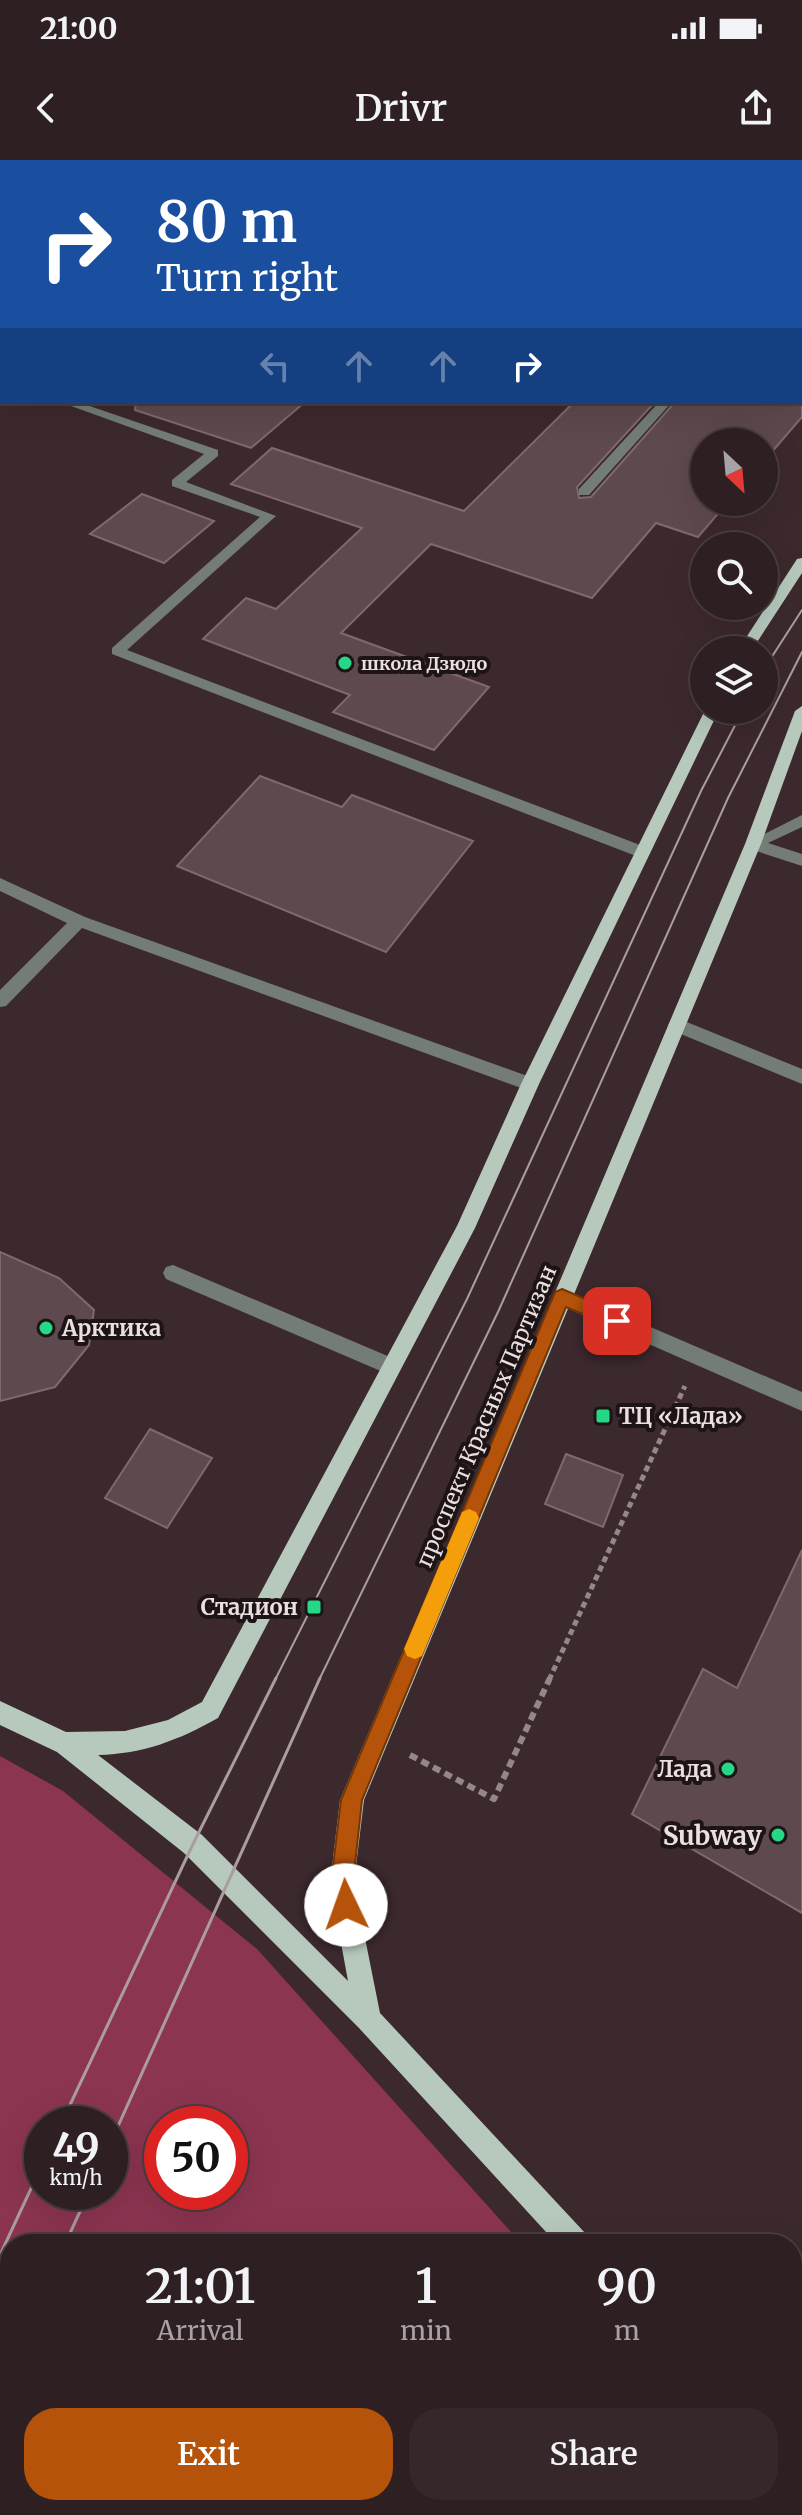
<!DOCTYPE html>
<meta charset="utf-8">
<style>
:root{--surface:#2d1f22;--page:#35272a;--text:#f1f3f6;--muted:#a7a2a5;--line:#483d40;--accent:#b45309}
body{margin:0;font-family:Merriweather,serif;background:var(--page);color:var(--text);height:100vh;display:flex;flex-direction:column;font-size:30px;white-space:nowrap}
*{box-sizing:border-box;margin:0}
p{font-size:26px;color:var(--muted)}
.icon{flex:none;width:44px;height:44px;fill:none;stroke:currentColor;stroke-width:2;stroke-linecap:round;stroke-linejoin:round}
.map{position:relative;flex:1;overflow:hidden}
.details{position:absolute;left:0px;top:2074px;width:802px;height:282px;display:flex;flex-direction:column;background:var(--surface);border-radius:32px 32px 0 0;box-shadow:0 8px 32px #0002,0 0 0 2px var(--line)}
.details>*{flex:none}
.guide{position:absolute;left:0px;top:0px;width:802px;height:244px;box-shadow:0 8px 32px #0002,0 0 0 2px var(--line);background:#1a4fa0;color:#fff;overflow:hidden}
.needle{width:52px;rotate:154deg}
.fabs{position:absolute;left:690px;top:268px;display:grid;gap:16px}
.fabs a{display:grid;place-items:center;width:88px;height:88px;border-radius:50%;background:var(--surface);box-shadow:0 8px 32px #0002,0 0 0 2px var(--line);font-size:40px}
.speed{position:absolute;left:24px;top:1946px;display:flex;gap:16px;font-size:40px;font-weight:700;text-align:center}
.speed>*{display:grid;place-content:center;width:104px;height:104px;border-radius:50%;background:var(--surface);box-shadow:0 8px 32px #0002,0 0 0 2px var(--line);line-height:1}
.speed small{font-size:20px;font-weight:400}
.speed .limit{border:12px solid #d22;background:#fff;color:#111}
.pin{position:absolute;display:grid;place-items:center;width:68px;height:68px;color:#fff;margin:-34px;border-radius:16px;box-shadow:0 4px 12px #0006}
.me{position:absolute;width:88px;margin:-44px;rotate:357deg;stroke-linejoin:round;filter:drop-shadow(0 0 6px #0008)}
.turn{display:flex;align-items:center;gap:28px;height:168px;padding:0 24px;font-size:36px}
.turn .icon{width:104px;height:104px;stroke-width:2.5}
.turn b{display:block;font-size:56px;line-height:68px}
.lanes{display:flex;align-items:center;height:76px;padding:0 24px;background:#0003;justify-content:center;gap:40px;direction:ltr}
.lanes .off{opacity:.35}
.eta{display:flex;justify-content:space-evenly;align-items:center;height:136px;text-align:center}
.eta b{font-size:48px;font-weight:600;line-height:56px}
.action{display:flex;gap:16px;margin-top:auto;padding:16px 24px}
.action a{flex:1;height:92px;border-radius:32px;background:var(--accent);color:#fff;font-size:32px;font-weight:600;line-height:92px;text-align:center}
.action a+a{background:var(--page);color:var(--text)}
.status{display:flex;justify-content:space-between;align-items:center;height:56px;padding:0 40px;background:var(--surface);direction:ltr}
.status svg{height:22px;fill:currentColor}
header{display:flex;justify-content:space-between;align-items:center;height:104px;padding:0 24px;background:var(--surface);font-size:36px;font-weight:600}
.map>svg:first-child{display:block}
.green{fill:#8c3551;fill-rule:evenodd}
.building{fill:#5e494e;stroke:#7f696e;stroke-width:2}
.lines{fill:none;stroke-linecap:round;stroke-linejoin:round}
.path-far1{stroke:#968689;stroke-width:5;stroke-dasharray:6 4;stroke-linecap:butt}
.path{stroke:#968689;stroke-width:6;stroke-dasharray:8 5;stroke-linecap:butt}
.minor{fill:#737c76;fill-rule:evenodd}
.major{fill:#b7c9bd;fill-rule:evenodd}
.tram-far1{stroke:#ab9ca0;stroke-width:2}
.tram{stroke:#ab9ca0;stroke-width:3}
.route{fill:#b45309;stroke:#753606;stroke-width:2}
.slow{fill:#f59e0b}
.poi-dot{fill:#25d886;stroke:#1d1416;stroke-width:3}
.labels{text-anchor:middle;dominant-baseline:central;stroke-width:8;stroke-linejoin:round;paint-order:stroke}
.far-poi-label{font-size:18px;font-weight:bold;fill:#ecdfe2;stroke:#1d1416;text-anchor:start}
.poi-label{font-size:22px;font-weight:bold;fill:#ecdfe2;stroke:#1d1416;text-anchor:start}
.street-label{font-size:22px;fill:#ecdfe2;stroke:#1d1416}
.near-poi-label{font-size:26px;font-weight:bold;fill:#ecdfe2;stroke:#1d1416;text-anchor:end}
</style>
<div class="status"><b>21:00</b><svg viewBox="0 0 49 12"><path d="M0 12V9h3v3zM5 12V6h3v6zM10 12V3h3v9zM15 12V0h3v12zM26 1h20v11H26zM47 4h2v5h-2z"/></svg></div>
<header><svg class="icon" aria-label="back" viewBox="0 0 24 24"><path d="M15 5l-7 7 7 7"/></svg>Drivr<svg class="icon" aria-label="share" viewBox="0 0 24 24"><path d="M12 15V3M7 8l5-5 5 5M5 13v7h14v-7"/></svg></header>
<div class="map">
<svg width="802" height="2355" viewBox="0 0 802 2355">
<rect width="100%" height="100%" fill="#3c292d"/>
<!-- green -->
<path class="green" d="M0 1596 63 1631 257 1789 522 2084H10V2227L0 2220ZM42 1964H110V2032H42ZM162 1964H230V2032H162Z
M180 2346H758L766 2355H193Z"/>
<!-- building -->
<path class="building" d="M136 242H305L251 288 135 250Z
M574 242H655L577 327 579 338 591 337 675 242H802V257L764 301V282H704V342H728L698 377 656 363 592 438 431 384 341 473 489 527 434 590 333 552 350 535 203 479 246 438 276 449 362 368 231 324 272 288 464 351Z
M142 334 214 361 164 403 90 374Z
M260 616 342 647 352 635 473 681 386 792 177 706Z
M0 1092 59 1118 94 1150 89 1185 55 1227 0 1241Z
M150 1269 212 1298 167 1368 105 1338Z
M566 1294 623 1315 603 1367 545 1344Z
M802 1390V1753L632 1654 703 1509 737 1528Z"/>
<g class="lines">
<!-- path-far1 -->
<path class="path-far1" d="M549 1520 685 1226"/>
<!-- path -->
<path class="path" d="M410 1595 494 1639 550 1518"/>
<!-- minor -->
<path class="minor" d="M609 0H625L626 2H610Z
M800 45H802V52H800Z
M0 215 2 216V224L0 223Z
M800 222H802V230H800Z
M60 242H78L218 290V296L186 322 276 356 127 490 648 688V696H636L112 494V488L260 357 172 326V320L204 294Z
M659 242H672L589 335H579V329Z
M802 655V667L768 683 802 694V706L747 688 745 684Z
M0 718 85 757 536 919 539 924 530 931 524 929 82 768 6 846 0 847V830L67 763 0 731Z
M677 858 802 909V924L671 870 668 865 671 860Z
M173 1105 397 1200 400 1206 397 1212 390 1215 166 1119 163 1113 166 1107Z
M562 1129 802 1232V1251L555 1143 552 1137 555 1131Z"/>
<!-- major -->
<path class="major" d="M802 398V413L752 490H738L797 399Z
M802 546V571L761 684 364 1640 354 1723 380 1853 586 2074 590 2084H557L359 1868 184 1693 57 1592 0 1565V1541L66 1572 125 1571 168 1560 202 1542 457 1066 521 924 705 550H719L539 924 475 1068 218 1558C179 1580 143 1594 98 1595L202 1675 348 1821 330 1723 340 1640 745 684 795 551Z
M792 2302 802 2306V2343L792 2339Z
M0 2310 10 2314V2346H49L53 2355H16L13 2347 0 2344Z"/>
<!-- tram-far1 -->
<path class="tram-far1" d="M764 509 802 450
M275 1520 467 1139 701 631 743 550
M319 1520 498 1152 728 638 802 492"/>
<!-- tram -->
<path class="tram" d="M61 1964 193 1684 276 1518
M110 1984 320 1518
M65 2084 89 2032
M0 2095 42 2005
M0 2229 10 2207"/>
</g>
<!-- route -->
<path class="route" d="M562 1129 623 1155 626 1161 623 1166 617 1168 566 1147 362 1640 353 1723 357 1745 354 1753 346 1756 338 1753 331 1723 341 1640 553 1137 555 1132Z"/>
<!-- slow -->
<path class="slow" d="M469 1349 476 1352 479 1358 422 1496 415 1499 407 1496 404 1489 462 1352Z"/>
<!-- markers -->
<g class="poi-dot">
<circle cx="345" cy="503" r="8"/>
<circle cx="46" cy="1168" r="8"/>
<rect x="595" y="1248" width="16" height="16" rx="4"/>
<rect x="306" y="1439" width="16" height="16" rx="4"/>
<circle cx="728" cy="1609" r="8"/>
<circle cx="778" cy="1675" r="8"/>
</g>
<g class="labels">
<!-- far-poi labels -->
<g class="far-poi-label">
<text x="361" y="503">школа Дзюдо</text>
</g>
<!-- poi labels -->
<g class="poi-label">
<text x="62" y="1168">Арктика</text>
<text x="619" y="1256">ТЦ «Лада»</text>
<text x="298" y="1447" text-anchor="end">Стадион</text>
<text x="712" y="1609" text-anchor="end">Лада</text>
</g>
<!-- street labels -->
<g class="street-label">
<text transform="translate(486 1256) rotate(-67)">проспект Красных Партизан</text>
</g>
<!-- near-poi labels -->
<g class="near-poi-label">
<text x="762" y="1675">Subway</text>
</g>
</g>
</svg>
<div class="fabs">
<a><svg class="needle" viewBox="-14 -14 28 28"><path d="M0-13l5 13h-10z" fill="#e53935"/><path d="M0 13l5-13h-10z" fill="#a7a2a5"/></svg></a>
<a><svg class="icon" aria-label="search" viewBox="0 0 24 24"><circle cx="10" cy="10" r="6"/><path d="M15 15l6 6"/></svg></a>
<a><svg class="icon" aria-label="layers" viewBox="0 0 24 24"><path d="M12 4l9 5-9 5-9-5zM3 14l9 5 9-5"/></svg></a>
</div>
<div class="speed"><div>49<small>km/h</small></div><div class="limit">50</div></div>
<div class="pin" style="left:617px;top:1161px;background:#d93025"><svg class="icon" aria-label="arrive" viewBox="0 0 24 24"><path d="M6 21V4h12l-3 4 3 4H6"/></svg></div>
<svg class="me" style="left:346px;top:1745px" viewBox="-20 -20 40 40"><circle r="19" fill="#fff"/><path d="M0-13L10 11 0 6-10 11z" fill="#b45309"/></svg>
<div class="guide">
<div class="turn"><svg class="icon" aria-label="right" viewBox="0 0 24 24"><path d="M7 20v-9h11M14 6l5 5-5 5"/></svg><div><b>80 m</b>Turn right</div></div>
<div class="lanes"><svg class="icon off" aria-label="left" viewBox="0 0 24 24"><path d="M17 20v-9H6M10 6l-5 5 5 5"/></svg><svg class="icon off" aria-label="ahead" viewBox="0 0 24 24"><path d="M12 20V5M6 11l6-6 6 6"/></svg><svg class="icon off" aria-label="ahead" viewBox="0 0 24 24"><path d="M12 20V5M6 11l6-6 6 6"/></svg><svg class="icon" aria-label="right" viewBox="0 0 24 24"><path d="M7 20v-9h11M14 6l5 5-5 5"/></svg></div>
</div>
<section class="details">
<div class="eta">
<div><b>21:01</b><p>Arrival</p></div>
<div><b>1</b><p>min</p></div>
<div><b>90</b><p>m</p></div>
</div>
<div class="action"><a>Exit</a><a>Share</a></div>
</section>
</div>
